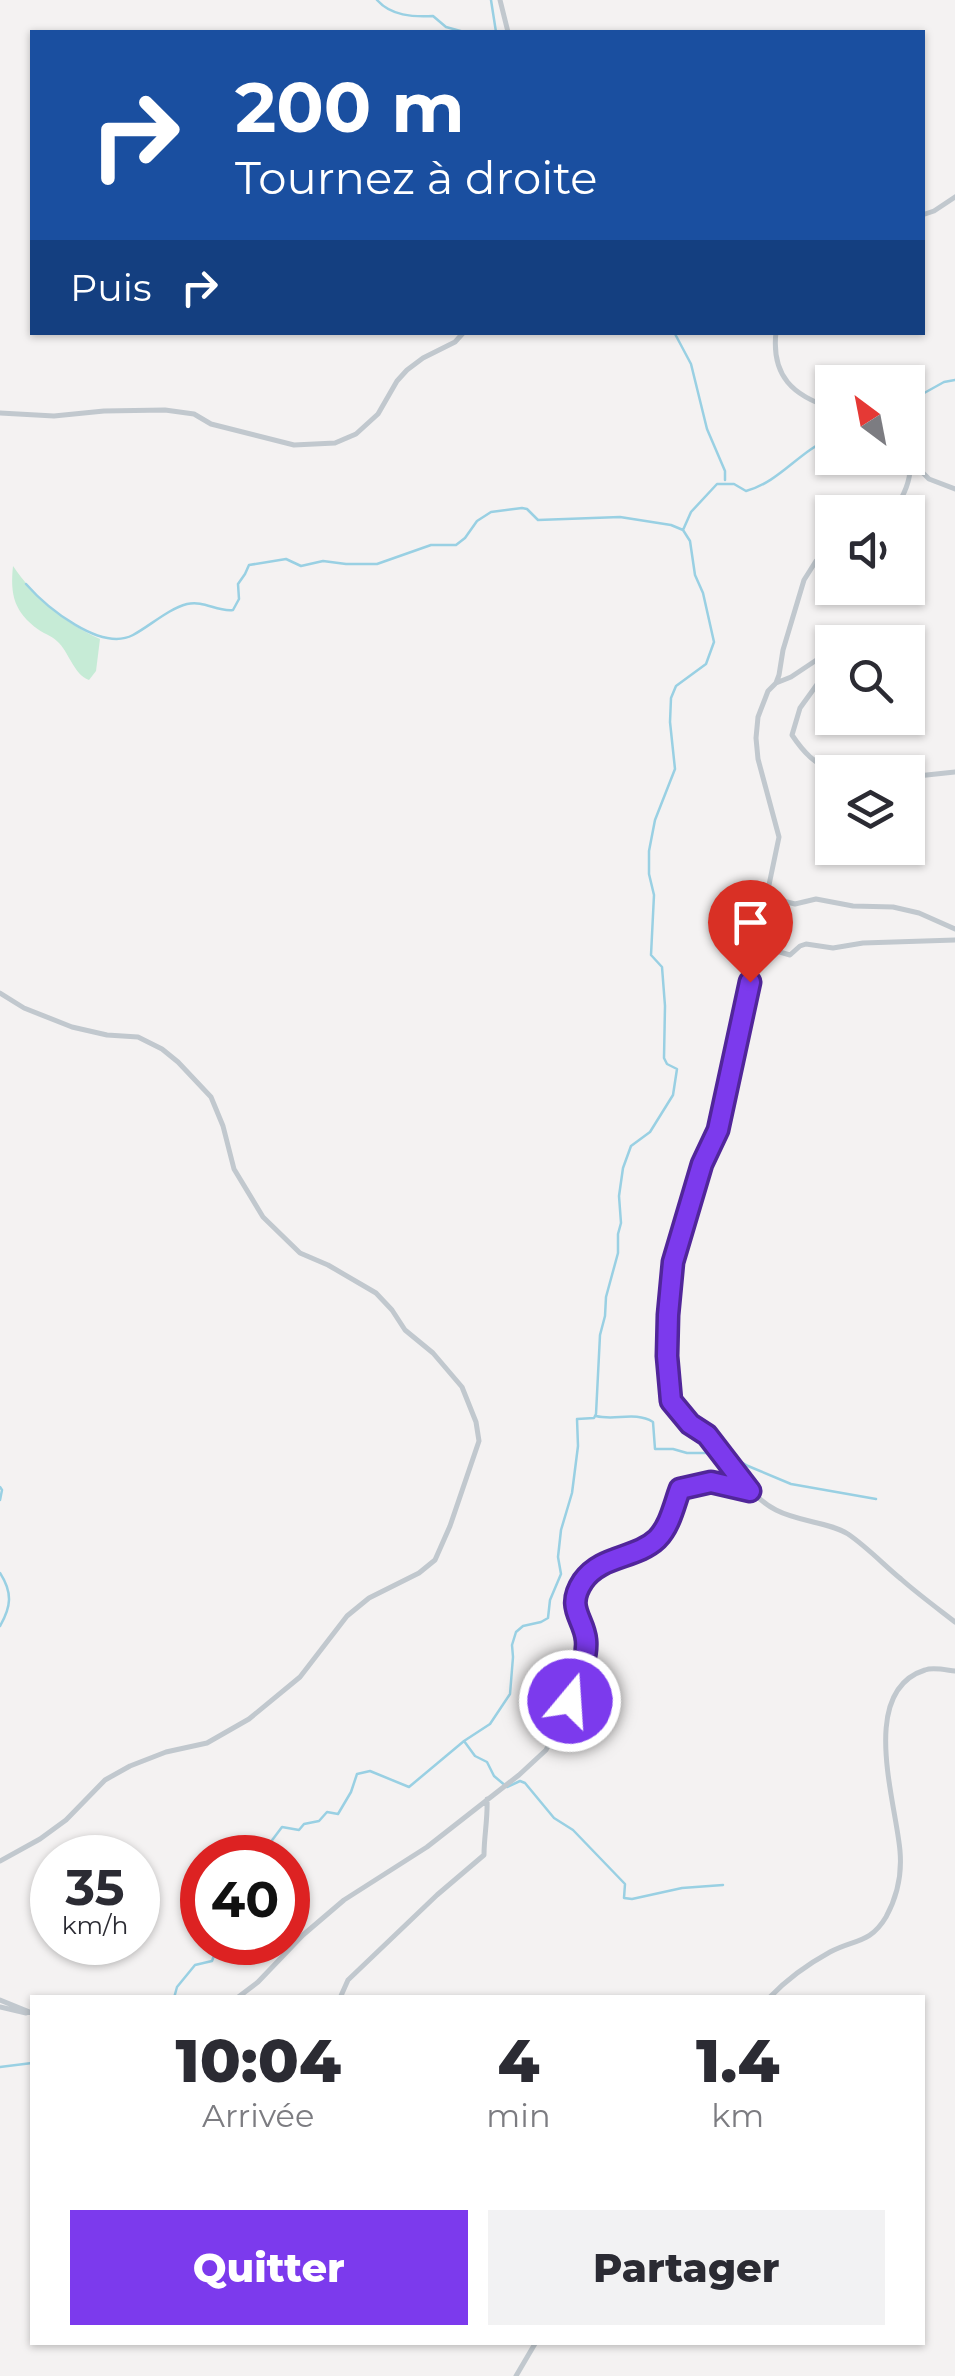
<!DOCTYPE html>
<html lang="fr">
<meta charset="utf-8">
<style>
:root{--surface:#fff;--page:#f2f2f3;--text:#2b2b33;--muted:#7c7c81;--accent:#7c3aed}
body{margin:0;font-family:Montserrat,sans-serif;background:var(--page);color:var(--text);height:100vh;display:flex;flex-direction:column;font-size:38px;white-space:nowrap}
*{box-sizing:border-box;margin:0}
p{font-size:32px;color:var(--muted)}
.icon{flex:none;width:55px;height:55px;fill:none;stroke:currentColor;stroke-width:2;stroke-linecap:round;stroke-linejoin:round}
.map{position:relative;flex:1;overflow:hidden}
.side{position:absolute;left:30px;top:1995px;width:895px;height:350px;display:flex;flex-direction:column;background:var(--surface);border-radius:0px;box-shadow:0 2px 8px #0004}
.side>*{flex:none}
.banner{position:absolute;left:30px;top:30px;width:895px;height:305px;border-radius:0px;box-shadow:0 2px 8px #0004;background:#1a4fa0;color:#fff;overflow:hidden}
.needle{width:65px;rotate:328deg}
.fabs{position:absolute;left:815px;top:365px;display:grid;gap:20px}
.fabs a{display:grid;place-items:center;width:110px;height:110px;border-radius:0px;background:var(--surface);box-shadow:0 2px 8px #0004;font-size:50px}
.speed{position:absolute;left:30px;top:1835px;display:flex;gap:20px;font-size:50px;font-weight:700;text-align:center}
.speed>*{display:grid;place-content:center;width:130px;height:130px;border-radius:50%;background:var(--surface);box-shadow:0 2px 8px #0004;line-height:1}
.speed small{font-size:25px;font-weight:400}
.speed .limit{border:15px solid #d22;background:#fff;color:#111}
.pin{position:absolute;display:grid;place-items:center;width:85px;height:85px;color:#fff;margin:-102px -42px;border-radius:50% 50% 50% 0;rotate:-45deg;box-shadow:0 0 10px #0007}
.pin .icon{rotate:45deg}
.me{position:absolute;width:110px;margin:-55px;rotate:18deg;stroke-linejoin:round;filter:drop-shadow(0 0 8px #0008)}
.turn{display:flex;align-items:center;gap:35px;height:210px;padding:0 40px;font-size:45px}
.turn .icon{width:130px;height:130px;stroke-width:2.5}
.turn b{display:block;font-size:70px;line-height:85px}
.then{display:flex;align-items:center;height:95px;padding:0 40px;background:#0003;gap:20px;font-size:38px}
.eta{display:flex;justify-content:space-evenly;align-items:center;height:170px;text-align:center}
.eta b{font-size:60px;font-weight:800;line-height:70px}
.primary-button{display:flex;gap:20px;margin-top:auto;padding:20px 40px}
.primary-button a{flex:1;height:115px;border-radius:0px;background:var(--accent);color:#fff;font-size:40px;font-weight:800;line-height:115px;text-align:center}
.primary-button a+a{background:var(--page);color:var(--text)}
.map>svg:first-child{display:block}
.green{fill:#c6ebd6}
.lines{fill:none;stroke-linecap:round;stroke-linejoin:round}
.stream{stroke:#99d0e3;stroke-width:2.5}
.minor{stroke:#c1c8ce;stroke-width:5}
.route-casing{stroke:#51269a;stroke-width:25}
.route{stroke:#7c3aed;stroke-width:18}
</style>
<div class="map">
<svg width="955" height="2376" viewBox="0 0 955 2376">
<rect width="100%" height="100%" fill="#f4f2f2"/>
<!-- green -->
<path class="green" d="M13 566C34 597 66 624 100 639L96 671 89 680C74 674 70 655 59 643 54 637 45 634 39 630 14 612 10 595 13 566Z"/>
<g class="lines">
<!-- stream -->
<path class="stream" d="M377 0C391 16 413 17 433 16L446 27 464 32
M491 0 496 32
M674 332 691 364 707 429 725 471V480
M908 402 944 382 955 380
M683 530 691 512 717 484H734L746 491C780 482 800 450 832 438
M26 584C47 608 101 652 133 635 150 626 168 609 187 604 204 600 217 612 233 610L239 599 238 584 245 574 249 565 286 559 301 566 323 561 346 564H377L431 545H456L465 538 477 521 491 512 522 508 527 509 538 520 620 517 671 525 683 530 690 541 695 575 703 593 714 642 706 664 676 686 671 698 670 722 675 769 655 820 649 851V874L654 895 651 955 662 967 665 1006 664 1058 667 1064 677 1069 673 1095 650 1132 631 1146 623 1168 619 1196 621 1223 618 1234V1253L606 1297 605 1316 600 1335 596 1414 594 1418 577 1419 578 1446 572 1493 561 1530 558 1557 561 1574 550 1600 548 1618 541 1622 523 1626 516 1632 512 1645 513 1657 510 1694 490 1724 464 1741 409 1787 370 1771 357 1774 351 1792 338 1814 327 1812 319 1821 304 1824 299 1830 282 1827 270 1843 265 1858
M596 1416C615 1421 635 1411 653 1422L655 1449H673L687 1453H719
M726 1453 748 1466 791 1484 876 1499
M0 1487 2 1490 0 1500
M0 1573C13 1593 11 1607 0 1626
M464 1741 475 1756 487 1762 494 1776 507 1787 520 1781 525 1783 554 1818 573 1830 625 1884 624 1898 632 1899 682 1888 723 1885
M174 1998 177 1987 195 1965 212 1961 219 1942
M0 2067 32 2063"/>
<!-- minor -->
<path class="minor" d="M500 0 508 32
M922 215 934 211 955 197
M776 332C771 376 793 396 832 408
M0 413 54 416 104 411 165 410 194 414 211 424 294 445 335 443 356 434 378 414 397 381 407 370 423 358 455 342 464 332
M912 462 929 479 955 489
M893 512C904 496 915 475 908 455
M832 549 816 561 804 580 783 650 779 675 776 683 768 691 758 717 756 738 758 759 779 837 718 1129C699 1171 682 1216 673 1262 665 1305 667 1350 669 1393 674 1415 695 1423 709 1437 733 1461 745 1494 776 1510 799 1522 829 1522 848 1534 867 1547 884 1565 901 1579 918 1594 937 1608 955 1622
M776 683 791 677 818 659 824 665 826 672 800 708 792 735C804 753 814 763 834 772
M908 777 955 772
M767 897 795 904 816 899 853 906 893 907 919 913 955 929
M759 946 790 955 800 946 806 944 833 948 863 943 955 940
M0 993 24 1008 72 1027 107 1035 138 1037 162 1049 178 1062 211 1097 223 1126 234 1169 263 1217 300 1253 328 1265 376 1293 392 1310 405 1330 433 1353 462 1387 476 1422 479 1441 450 1526 435 1560 419 1573 369 1598 347 1616 300 1677 249 1719 207 1743 166 1752 130 1766 105 1780 66 1820 40 1839 0 1861
M237 1998 258 1982 303 1935 344 1900 427 1847 519 1775 546 1750 570 1701 585 1655 586 1638 575 1614 577 1592 585 1578 607 1561 639 1551 657 1539 667 1526 680 1489 711 1482 747 1490
M340 1998 348 1980 437 1895 484 1855C484 1836 488 1818 487 1799
M769 1998C786 1980 808 1964 830 1952 854 1939 870 1944 886 1917 897 1897 902 1874 900 1851 896 1802 858 1691 925 1670 933 1667 946 1670 955 1671
M0 2000 32 2013
M0 2007 26 2013
M516 2376 536 2342"/>
</g>
<g class="lines">
<defs>
<path id="route" d="M570 1701C576 1683 588 1660 586 1640 584 1618 565 1608 583 1581 601 1555 636 1559 657 1539 670 1526 674 1505 680 1489L711 1482 750 1491 707 1435 690 1424 671 1401 667 1356 668 1315 673 1262 702 1164 718 1130 750 982"/>
</defs>
<!-- route casing -->
<use href="#route" class="route-casing"/>
<!-- route -->
<use href="#route" class="route"/>
</g>
</svg>
<div class="fabs">
<a><svg class="needle" viewBox="-14 -14 28 28"><path d="M0-13l5 13h-10z" fill="#e53935"/><path d="M0 13l5-13h-10z" fill="#7c7c81"/></svg></a>
<a><svg class="icon" aria-label="sound" viewBox="0 0 24 24"><path d="M4 9h4l5-4v14l-5-4H4zM17 9q2 3 0 6"/></svg></a>
<a><svg class="icon" aria-label="search" viewBox="0 0 24 24"><circle cx="10" cy="10" r="6"/><path d="M15 15l6 6"/></svg></a>
<a><svg class="icon" aria-label="layers" viewBox="0 0 24 24"><path d="M12 4l9 5-9 5-9-5zM3 14l9 5 9-5"/></svg></a>
</div>
<div class="speed"><div>35<small>km/h</small></div><div class="limit">40</div></div>
<div class="pin" style="left:750px;top:982px;background:#d93025"><svg class="icon" aria-label="arrive" viewBox="0 0 24 24"><path d="M6 21V4h12l-3 4 3 4H6"/></svg></div>
<svg class="me" style="left:570px;top:1701px" viewBox="-20 -20 40 40"><circle r="17" fill="#7c3aed" stroke="#fff" stroke-width="3"/><path d="M0-11L8 9 0 5-8 9z" fill="#fff"/></svg>
<div class="banner">
<div class="turn"><svg class="icon" aria-label="right" viewBox="0 0 24 24"><path d="M7 20v-9h11M14 6l5 5-5 5"/></svg><div><b>200 m</b>Tournez à droite</div></div>
<div class="then">Puis<svg class="icon" aria-label="right" viewBox="0 0 24 24"><path d="M7 20v-9h11M14 6l5 5-5 5"/></svg></div>
</div>
<section class="side">
<div class="eta">
<div><b>10:04</b><p>Arrivée</p></div>
<div><b>4</b><p>min</p></div>
<div><b>1.4</b><p>km</p></div>
</div>
<div class="primary-button"><a>Quitter</a><a>Partager</a></div>
</section>
</div>
